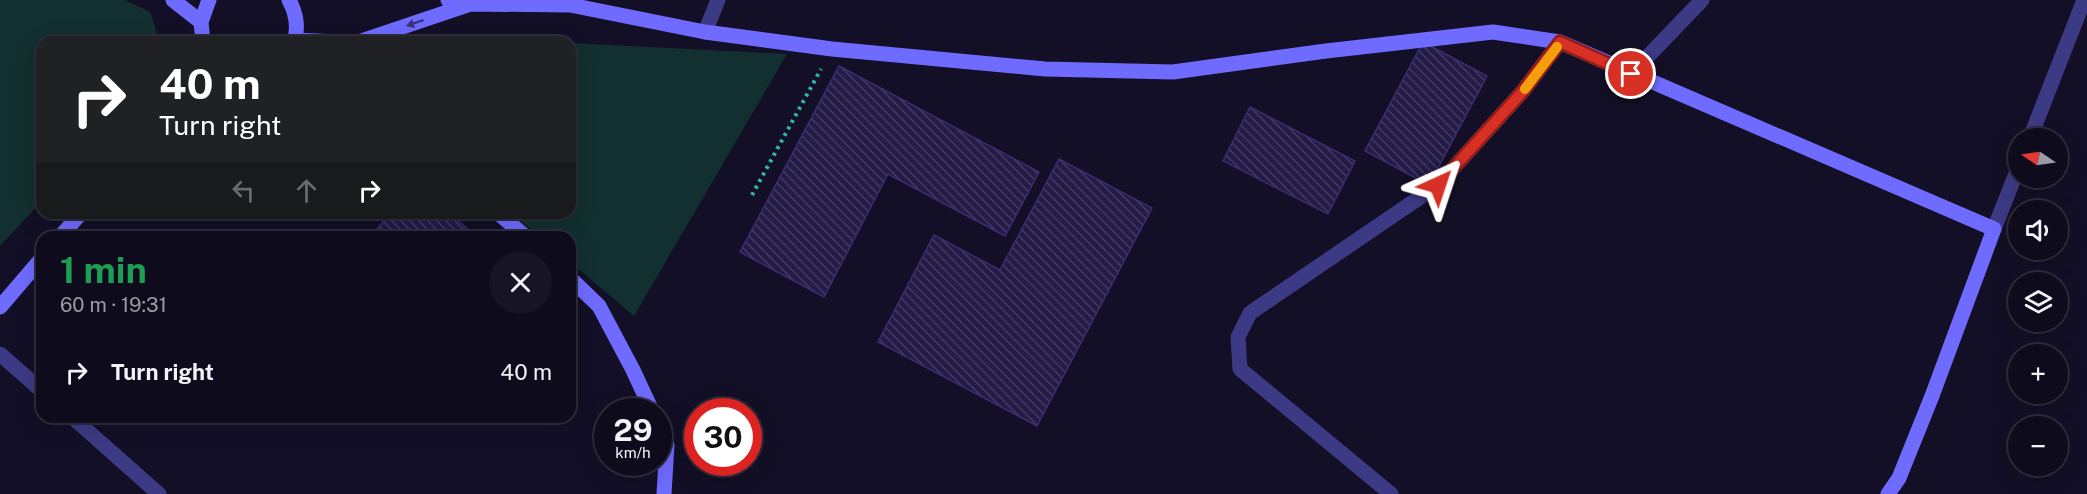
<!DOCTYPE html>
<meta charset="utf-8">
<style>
:root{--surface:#0e0b1c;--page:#171425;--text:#f1f3f6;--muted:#9b9ba3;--line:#2e2b3b}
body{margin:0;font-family:"Public Sans",sans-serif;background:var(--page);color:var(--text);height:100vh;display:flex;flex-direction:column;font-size:22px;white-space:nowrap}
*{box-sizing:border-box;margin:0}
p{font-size:20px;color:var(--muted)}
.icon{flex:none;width:33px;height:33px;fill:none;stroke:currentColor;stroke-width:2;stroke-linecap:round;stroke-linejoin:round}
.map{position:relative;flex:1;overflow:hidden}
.drawer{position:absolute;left:36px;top:231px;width:540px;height:192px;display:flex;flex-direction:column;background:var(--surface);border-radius:18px;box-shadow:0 6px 24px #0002,0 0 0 2px var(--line)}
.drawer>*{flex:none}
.top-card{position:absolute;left:36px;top:36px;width:540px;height:183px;border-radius:18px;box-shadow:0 6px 24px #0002,0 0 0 2px var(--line);background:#202124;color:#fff;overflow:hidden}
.needle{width:39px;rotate:283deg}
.fabs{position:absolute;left:2008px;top:128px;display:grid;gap:12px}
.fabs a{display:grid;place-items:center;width:60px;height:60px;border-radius:50%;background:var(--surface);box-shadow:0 6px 24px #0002,0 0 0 2px var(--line);font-size:30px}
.speed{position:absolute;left:594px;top:398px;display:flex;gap:12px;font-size:30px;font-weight:700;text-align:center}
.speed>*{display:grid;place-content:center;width:78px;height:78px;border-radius:50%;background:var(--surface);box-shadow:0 6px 24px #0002,0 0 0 2px var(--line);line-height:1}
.speed small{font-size:15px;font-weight:400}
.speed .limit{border:9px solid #d22;background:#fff;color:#111}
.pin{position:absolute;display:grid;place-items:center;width:51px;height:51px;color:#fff;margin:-26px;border:3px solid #fff;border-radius:50%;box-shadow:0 2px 6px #0007}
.me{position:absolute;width:66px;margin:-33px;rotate:42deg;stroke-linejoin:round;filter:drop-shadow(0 0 4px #0008)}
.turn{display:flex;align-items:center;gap:21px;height:126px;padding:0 24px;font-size:27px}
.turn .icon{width:78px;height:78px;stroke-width:2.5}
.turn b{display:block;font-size:42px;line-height:51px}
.lanes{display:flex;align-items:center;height:57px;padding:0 24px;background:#0003;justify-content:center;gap:30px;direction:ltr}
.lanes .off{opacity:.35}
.round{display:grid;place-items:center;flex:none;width:63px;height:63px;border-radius:32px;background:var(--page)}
.summary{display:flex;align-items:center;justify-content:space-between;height:102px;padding:0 24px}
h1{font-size:36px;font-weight:700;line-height:45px;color:#1e9e55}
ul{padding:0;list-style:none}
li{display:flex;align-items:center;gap:18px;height:78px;padding:0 24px}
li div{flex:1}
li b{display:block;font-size:22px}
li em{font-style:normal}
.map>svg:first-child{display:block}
.green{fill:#12302f}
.building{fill:url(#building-back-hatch);stroke:#3b2d73;stroke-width:1.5}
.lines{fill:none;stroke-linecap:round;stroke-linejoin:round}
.path{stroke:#2fb8b0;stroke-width:4;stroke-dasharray:3 4.5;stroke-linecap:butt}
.street{stroke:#3d3a85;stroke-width:15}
.secondary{stroke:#6f6bff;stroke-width:15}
.oneway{fill:#38347d}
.route-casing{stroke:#8d1f18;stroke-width:15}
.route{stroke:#d93025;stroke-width:10}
.slow{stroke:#f59e0b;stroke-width:10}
</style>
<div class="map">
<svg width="2087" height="494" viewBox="0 0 2087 494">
<defs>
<pattern id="building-back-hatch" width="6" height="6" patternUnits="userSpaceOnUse" patternTransform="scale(1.5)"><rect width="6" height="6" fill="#241b47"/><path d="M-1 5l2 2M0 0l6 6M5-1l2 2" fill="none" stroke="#433b63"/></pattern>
</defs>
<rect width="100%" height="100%" fill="#130f26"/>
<!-- green -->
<path class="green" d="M0 0H125L150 12 160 42H42V201L0 246Z
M448 37 544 42H445Z
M570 43 787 54 634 316 570 262V237H540L511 213H570Z"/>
<!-- building -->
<path class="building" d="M1423 42 1487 76 1429 185 1365 151Z
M839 66 1039 172 1005 236 888 174 824 297 740 252Z
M1250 107 1355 161 1328 214 1223 161Z
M1059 159 1152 208 1037 426 878 342 934 235 1000 270Z
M390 213H449L477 237H371Z"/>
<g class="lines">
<!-- path -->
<path class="path" d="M752 195 821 69"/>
<!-- street -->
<path class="street" d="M705 32 718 0
M1631 74 1702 0
M2030 138 2084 0
M1994 229 2019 166
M0 354 42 391
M72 417 159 494
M1391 494 1240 369 1238 337 1250 313 1438 185 1523 91 1560 42"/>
<!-- secondary -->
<path class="secondary" d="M173 0 201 22
M289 0C296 13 299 27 294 42
M448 0 471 4 570 5 705 32 832 49 1045 69 1173 72 1326 51 1493 32 1560 42 1994 229 1932 396 1899 478 1888 494
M295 40 338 42
M203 42 201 22 209 0
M358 42 468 5
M498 213 526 237
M60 237 81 213
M570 278 599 306 633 370 652 411
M0 307 42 258
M658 426 667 445 664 494"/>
</g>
<!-- one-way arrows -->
<defs><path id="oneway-solid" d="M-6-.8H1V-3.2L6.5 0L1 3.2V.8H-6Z" transform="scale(1.5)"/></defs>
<use class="oneway" href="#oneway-solid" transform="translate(415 23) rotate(161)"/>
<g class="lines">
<defs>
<path id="route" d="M1438 185 1523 91 1560 42 1631 74"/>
</defs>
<!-- route casing -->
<use href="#route" class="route-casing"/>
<!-- route -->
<use href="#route" class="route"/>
<!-- slow -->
<path class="slow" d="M1525 89 1557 47"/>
</g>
</svg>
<div class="fabs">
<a><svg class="needle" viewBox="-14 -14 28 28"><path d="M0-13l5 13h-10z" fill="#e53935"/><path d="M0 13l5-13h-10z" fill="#9b9ba3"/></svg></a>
<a><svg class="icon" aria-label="sound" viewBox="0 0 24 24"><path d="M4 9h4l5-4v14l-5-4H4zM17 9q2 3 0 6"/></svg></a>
<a><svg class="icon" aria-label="layers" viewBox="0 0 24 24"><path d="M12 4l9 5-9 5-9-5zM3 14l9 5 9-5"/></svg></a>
<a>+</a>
<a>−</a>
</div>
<div class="speed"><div>29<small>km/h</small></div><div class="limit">30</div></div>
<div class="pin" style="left:1631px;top:74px;background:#d93025"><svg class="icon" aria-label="arrive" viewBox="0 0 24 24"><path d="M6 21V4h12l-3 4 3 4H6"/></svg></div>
<svg class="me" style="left:1438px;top:185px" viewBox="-20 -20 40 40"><path d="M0-17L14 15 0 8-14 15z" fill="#d93025" stroke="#fff" stroke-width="4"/></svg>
<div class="top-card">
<div class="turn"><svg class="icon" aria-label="right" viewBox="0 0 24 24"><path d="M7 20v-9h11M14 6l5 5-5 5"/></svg><div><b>40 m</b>Turn right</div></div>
<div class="lanes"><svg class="icon off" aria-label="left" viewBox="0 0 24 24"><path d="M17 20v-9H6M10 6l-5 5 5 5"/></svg><svg class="icon off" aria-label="ahead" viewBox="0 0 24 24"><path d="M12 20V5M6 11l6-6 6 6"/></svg><svg class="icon" aria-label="right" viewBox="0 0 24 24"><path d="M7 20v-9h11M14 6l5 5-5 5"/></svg></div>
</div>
<section class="drawer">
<div class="summary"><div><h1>1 min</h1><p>60 m · 19:31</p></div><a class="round"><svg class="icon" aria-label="close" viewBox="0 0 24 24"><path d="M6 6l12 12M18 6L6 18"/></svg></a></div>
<ul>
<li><svg class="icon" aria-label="right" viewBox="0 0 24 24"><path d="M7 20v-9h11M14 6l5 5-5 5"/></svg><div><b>Turn right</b></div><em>40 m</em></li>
</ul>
</section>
</div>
